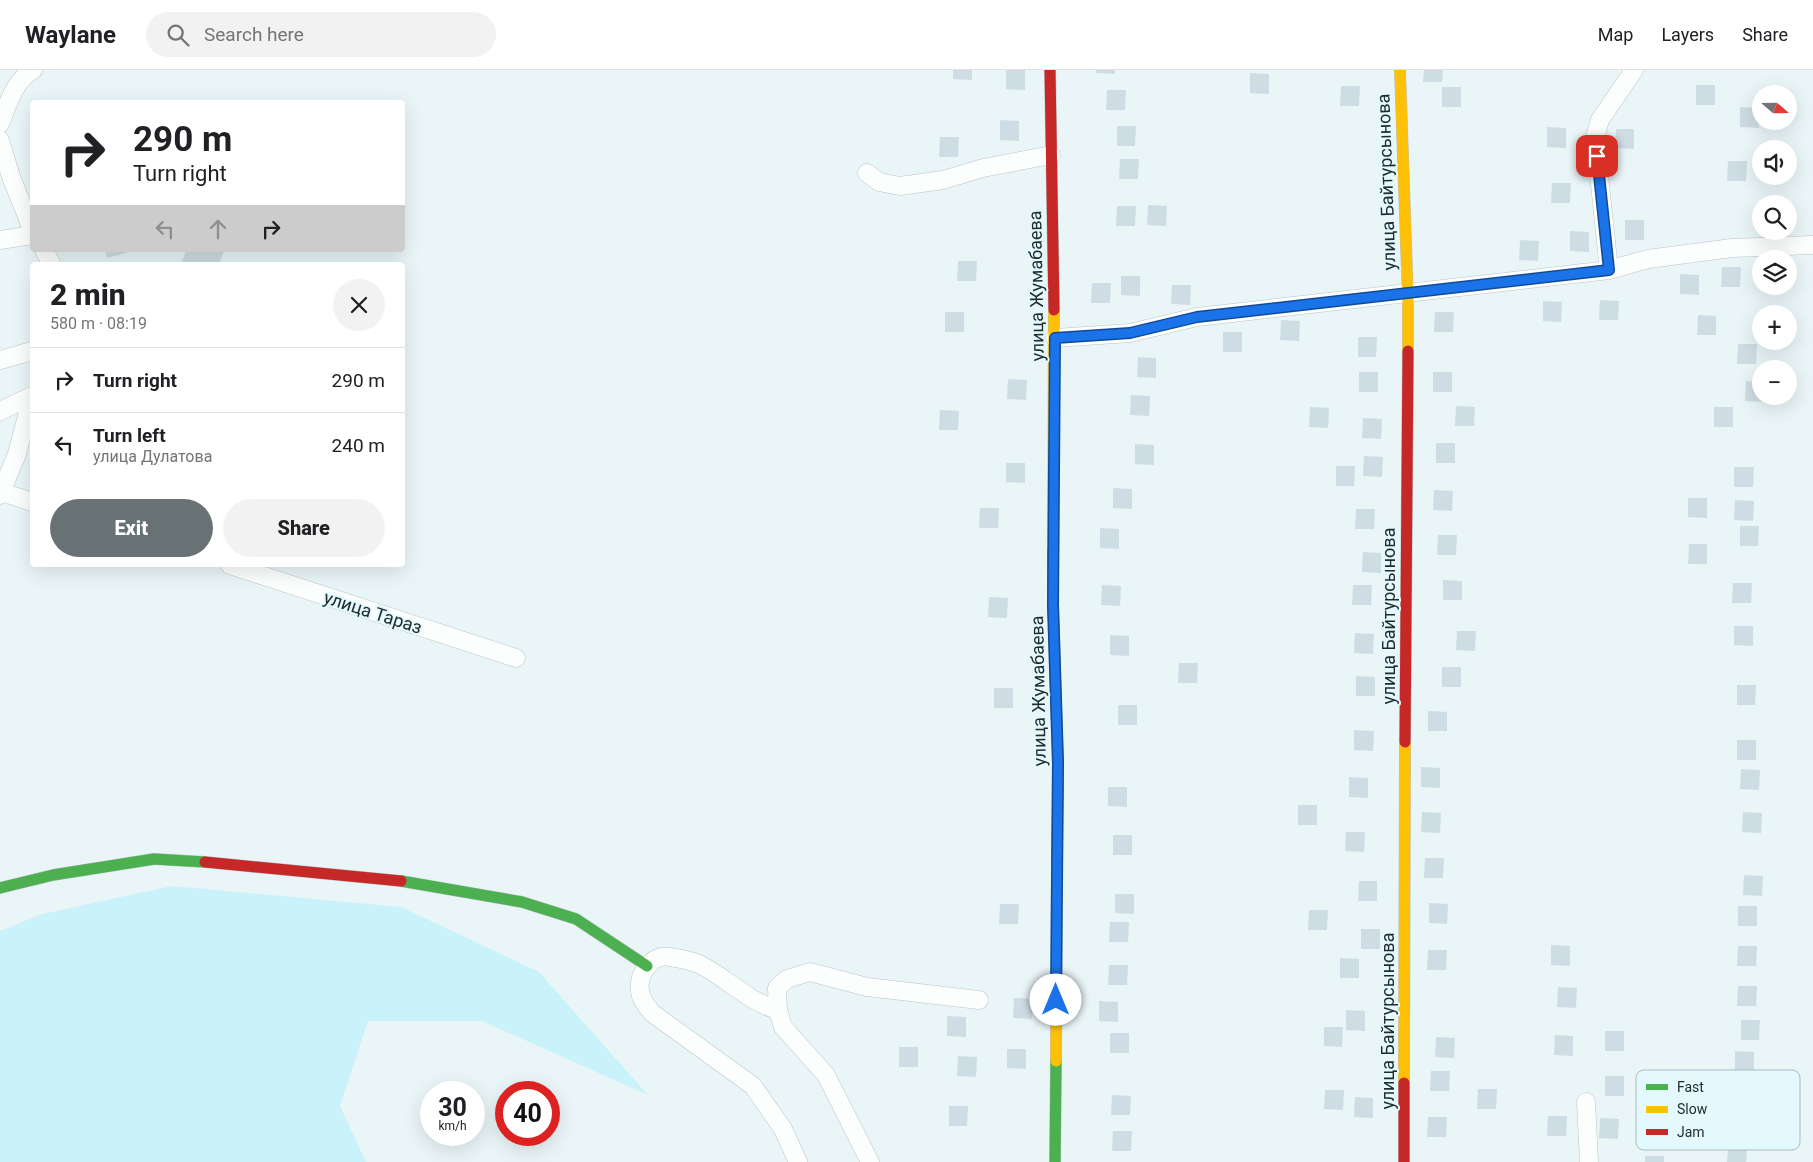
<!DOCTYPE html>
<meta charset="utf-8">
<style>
:root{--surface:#fff;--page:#f2f2f2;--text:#202124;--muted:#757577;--line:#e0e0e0;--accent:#687275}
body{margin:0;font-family:Roboto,sans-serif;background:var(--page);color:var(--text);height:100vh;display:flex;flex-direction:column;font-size:19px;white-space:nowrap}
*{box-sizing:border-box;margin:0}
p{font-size:16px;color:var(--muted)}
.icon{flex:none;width:28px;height:28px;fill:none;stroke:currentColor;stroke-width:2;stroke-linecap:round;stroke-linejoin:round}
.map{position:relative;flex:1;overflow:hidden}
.side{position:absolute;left:30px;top:192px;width:375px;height:305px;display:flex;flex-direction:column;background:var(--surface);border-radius:5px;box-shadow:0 5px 20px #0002}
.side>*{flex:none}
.top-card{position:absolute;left:30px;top:30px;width:375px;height:152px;border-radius:5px;box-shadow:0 5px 20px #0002;background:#fff;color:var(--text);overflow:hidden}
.needle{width:32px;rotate:110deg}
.buttons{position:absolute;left:1752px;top:15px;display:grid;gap:10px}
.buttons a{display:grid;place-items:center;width:45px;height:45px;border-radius:50%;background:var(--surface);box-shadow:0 5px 20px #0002;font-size:25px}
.speed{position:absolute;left:420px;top:1011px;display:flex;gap:10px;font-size:25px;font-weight:700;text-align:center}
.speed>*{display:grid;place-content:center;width:65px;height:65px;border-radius:50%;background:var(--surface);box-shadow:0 5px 20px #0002;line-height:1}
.speed small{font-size:12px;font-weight:400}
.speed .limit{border:8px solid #d22;background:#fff;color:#111}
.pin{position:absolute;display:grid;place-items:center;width:42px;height:42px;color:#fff;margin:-21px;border-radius:10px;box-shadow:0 2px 8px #0006}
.me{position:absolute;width:55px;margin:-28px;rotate:0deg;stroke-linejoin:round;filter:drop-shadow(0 0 4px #0008)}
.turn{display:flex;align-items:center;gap:18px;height:105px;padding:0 20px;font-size:22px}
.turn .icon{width:65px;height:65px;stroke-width:2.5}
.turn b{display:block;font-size:35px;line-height:42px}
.lanes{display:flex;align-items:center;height:48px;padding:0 20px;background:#0003;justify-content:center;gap:25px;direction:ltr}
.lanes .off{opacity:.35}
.round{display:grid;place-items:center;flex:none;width:52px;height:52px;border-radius:26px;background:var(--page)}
.headline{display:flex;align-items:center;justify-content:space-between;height:85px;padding:0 20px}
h1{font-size:30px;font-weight:800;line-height:38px}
.action{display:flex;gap:10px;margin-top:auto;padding:10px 20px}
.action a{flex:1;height:58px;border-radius:30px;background:var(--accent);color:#fff;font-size:20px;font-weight:800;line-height:58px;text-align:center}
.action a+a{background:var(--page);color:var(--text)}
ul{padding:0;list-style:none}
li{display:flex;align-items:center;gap:15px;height:65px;padding:0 20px;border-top:1px solid var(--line)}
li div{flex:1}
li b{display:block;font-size:19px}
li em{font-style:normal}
header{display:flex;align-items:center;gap:30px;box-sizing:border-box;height:70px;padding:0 25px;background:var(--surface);border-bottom:1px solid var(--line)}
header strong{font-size:24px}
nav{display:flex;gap:28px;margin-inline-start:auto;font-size:18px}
.search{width:350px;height:45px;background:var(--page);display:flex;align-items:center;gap:12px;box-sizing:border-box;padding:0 18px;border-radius:28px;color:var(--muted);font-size:19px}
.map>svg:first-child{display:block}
.green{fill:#caf2fa}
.building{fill:#cedde3}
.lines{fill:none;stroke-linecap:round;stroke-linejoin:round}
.street-casing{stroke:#bac4c6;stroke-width:19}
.fast-casing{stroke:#bac4c6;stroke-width:12}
.slow-casing{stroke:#bac4c6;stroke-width:12}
.jam-casing{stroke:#bac4c6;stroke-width:12}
.street{stroke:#fcfefe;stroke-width:18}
.fast{stroke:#4caf50;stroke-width:11}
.slow{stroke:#ffc107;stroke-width:11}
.jam{stroke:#c62828;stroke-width:11}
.route-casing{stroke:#114b97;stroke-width:12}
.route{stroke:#1a73e8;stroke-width:9}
.labels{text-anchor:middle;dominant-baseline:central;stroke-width:4;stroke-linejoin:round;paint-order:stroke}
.street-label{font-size:18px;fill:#222c2f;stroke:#e3f9fd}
.key{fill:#e3f9fd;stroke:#a9bcbf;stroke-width:1}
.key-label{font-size:14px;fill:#222c2f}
</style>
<header>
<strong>Waylane</strong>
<div class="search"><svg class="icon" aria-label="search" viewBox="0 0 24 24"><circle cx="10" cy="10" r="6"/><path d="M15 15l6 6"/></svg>Search here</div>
<nav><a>Map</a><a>Layers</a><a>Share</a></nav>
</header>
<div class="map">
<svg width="1813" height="1092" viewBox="0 0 1813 1092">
<rect width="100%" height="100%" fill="#e9f5f7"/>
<!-- green -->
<path class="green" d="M172 816 401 837 539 902 648 1025 482 951H368L340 1036 366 1092H0V861L42 844Z"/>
<!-- building -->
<path class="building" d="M953 0H972V10L953 9Z
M1006 0H1025V20L1006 19Z
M1096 0H1115V4L1096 3Z
M1424 0H1443L1442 12H1423Z
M1250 3 1269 4V24L1250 23Z
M1696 15H1715V35H1696Z
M1341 16H1360L1359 36H1340Z
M1442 17H1461V37H1442Z
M1107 20H1126L1125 40H1106Z
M1740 37 1759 38V58L1740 57Z
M1000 50 1019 51V71L1000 70Z
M1117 56H1136L1135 76H1117Z
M1547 57 1566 58V78L1547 77Z
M1616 59H1634V79L1615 78Z
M940 67H959L958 87H939Z
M1120 89H1139L1138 109H1119Z
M1728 91H1747L1746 111H1727Z
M1552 113H1571L1570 133H1551Z
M1148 135 1167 136 1166 156 1147 155Z
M1117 136H1136L1135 156H1116Z
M1625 150H1644V170H1625Z
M1570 161 1589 162V182L1570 181Z
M1520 170 1539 171 1538 191 1519 190Z
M105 180H133V181L107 188Z
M186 180H224L219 195H181Z
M958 191H977L976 211H957Z
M1722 197H1741L1740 217H1721Z
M1680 204 1699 205V225L1680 224Z
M1121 206H1140V226L1121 225Z
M1092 213H1111L1110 233H1091Z
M1172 215H1191L1190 235 1171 234Z
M1600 230 1619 231 1618 250H1599Z
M1543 231 1562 232 1561 252 1543 251Z
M945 242H964V262H945Z
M1435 242H1454L1453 262H1434Z
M1698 245 1716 246V265H1697Z
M1281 250 1300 251 1299 271 1280 270Z
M1223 262H1242V282H1223Z
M1358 267H1377L1376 287H1358Z
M1738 274H1757L1756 294H1737Z
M1138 287 1156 288V308L1137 307Z
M1359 302H1378V322H1359Z
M1433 302H1452V322H1433Z
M1008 309 1027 310 1026 330 1007 329Z
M1746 311 1761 312V326H1765L1764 332 1745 331Z
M1131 325 1150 326 1149 346 1130 345Z
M1456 336 1475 337 1474 356H1455Z
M1310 337 1329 338 1328 358 1309 357Z
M1714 337H1733V357H1714Z
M940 340 959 341 958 360H939Z
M1363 348 1382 349 1381 369 1362 368Z
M1436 373H1455V393H1436Z
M1135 374 1154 375V395L1135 394Z
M1364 386 1383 387 1382 407 1363 406Z
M1006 393H1025V413L1006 412Z
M1336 396H1355L1354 416H1336Z
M1734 397H1754L1753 417H1734Z
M1113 418 1132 419V439L1113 438Z
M1434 420 1453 421 1452 441 1433 440Z
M1688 428H1707V448L1688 447Z
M1735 430 1754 431 1753 451 1734 450Z
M980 438H999L998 458H979Z
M1356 439H1375L1374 459H1355Z
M1740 456H1759L1758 476H1740Z
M1100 458 1119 459V479L1100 478Z
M1438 465H1457L1456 485H1437Z
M1689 474H1707V494H1688Z
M1363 482 1381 483V503L1362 502Z
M1443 510 1462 511V530H1443Z
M1733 513H1752L1751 533H1732Z
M1102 515 1121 516 1120 536 1101 535Z
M1353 515H1372L1371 535H1352Z
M989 527 1008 528 1007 548 988 547Z
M1734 556H1753V576L1734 575Z
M1457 561H1476L1475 581 1456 580Z
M1355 563 1374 564 1373 584 1354 583Z
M1110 565 1129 566V586L1110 585Z
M1179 593H1198L1197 613H1178Z
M1442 597H1461V617H1442Z
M1356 606 1375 607V626H1356Z
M1737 615H1756L1755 635H1737Z
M994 618H1013V638H994Z
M1118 635H1137V655H1118Z
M1428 641 1447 642V661H1428Z
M1354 660 1374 661 1373 681 1354 680Z
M1737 670H1756V690H1737Z
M1421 697 1440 698V718L1421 717Z
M1741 699 1760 700 1759 720 1740 719Z
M1349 707 1368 708V728L1349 727Z
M1108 717H1127V737L1108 736Z
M1298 735H1317V755H1298Z
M1422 742 1441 743 1440 763 1421 762Z
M1743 742 1762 743 1761 763 1742 762Z
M1346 762H1365L1364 782 1345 781Z
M1113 765H1132V785H1113Z
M1425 788H1444L1443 808H1424Z
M1744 805 1763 806 1762 826 1743 825Z
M1359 811H1377V831H1358Z
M1115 824H1134V844L1115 843Z
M1429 833 1448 834 1447 854 1429 853Z
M1000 834H1019L1018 854H999Z
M1738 836H1757V856H1738Z
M1309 840H1328L1327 860H1308Z
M1110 852H1129L1128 872H1109Z
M1361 859H1380V879H1361Z
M1551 875 1570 876V896L1551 895Z
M1738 876H1757L1756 896H1737Z
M1428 880H1447L1446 900H1427Z
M1340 888 1359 889V908H1340Z
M1109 895H1128L1127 915H1108Z
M1738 916H1757L1756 936H1737Z
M1558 917 1577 918 1576 938 1557 937Z
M1014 928 1033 929 1032 949 1013 948Z
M1099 931 1118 932V952L1099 951Z
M1346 940 1365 941V961L1346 960Z
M947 946 966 947V967L947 966Z
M1741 950H1760L1759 970H1741Z
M1324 957H1343L1342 977 1324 976Z
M1605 961H1624V981H1605Z
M1110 963H1129V983H1110Z
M1555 965 1573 966V986L1554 985Z
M1436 967 1455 968 1454 988 1435 987Z
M899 977H918V997H899Z
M1007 979H1026V999L1007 998Z
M1735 981 1754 982V1002L1735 1001Z
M958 986 977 987 976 1007 957 1006Z
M1431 1001H1450L1449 1021H1430Z
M1605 1006H1624V1026H1605Z
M1478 1019H1497L1496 1039H1477Z
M1325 1020H1344L1343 1040 1324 1039Z
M1112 1025 1131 1026 1130 1045H1111Z
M1355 1027 1373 1028V1048L1354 1047Z
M949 1036H968L967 1056H949Z
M1548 1046H1567L1566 1066H1547Z
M1428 1047H1447L1446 1067H1427Z
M1600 1048 1619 1049 1618 1069 1599 1068Z
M1113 1061H1132L1131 1081H1112Z
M1728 1079 1747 1080 1746 1092H1727Z
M1645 1086H1664V1092H1645Z"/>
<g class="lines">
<defs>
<path id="street" d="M0 54C8 34 14 11 33 0
M0 70 11 107 32 159
M867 103 879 112 900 116 943 110 983 98 1051 85
M0 170 32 165
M44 180 52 195
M1609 200 1595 67 1600 50 1634 0
M1055 268 1130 263 1197 247 1609 200 1648 189 1732 178 1813 175
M0 290 32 281
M0 341 32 326
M2 422 32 432
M0 425 17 384 32 327
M230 495 516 588
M778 940C748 932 726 907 699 894 692 891 667 885 661 887 651 889 641 902 640 912 638 926 644 933 652 943L753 1016 783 1059 798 1092
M1586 1032 1589 1092
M870 1092 826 1005 783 957 778 940 777 918 787 909 810 902 867 917 979 930"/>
<path id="fast" d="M401 811 522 832 576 849 647 896
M0 818 53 805 154 789 205 792
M1055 1092 1056 991"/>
<path id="slow" d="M1400 0 1408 232V281
M1053 482 1054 240
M1056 991 1057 794
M1404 1013 1405 672"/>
<path id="jam" d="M1050 0 1054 240
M1053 482V535L1058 693 1057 794
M1405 672 1408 281
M205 792 401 811
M1404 1013V1092"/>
</defs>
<!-- street casing -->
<use href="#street" class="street-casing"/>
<!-- fast casing -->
<use href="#fast" class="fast-casing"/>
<!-- slow casing -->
<use href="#slow" class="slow-casing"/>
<!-- jam casing -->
<use href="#jam" class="jam-casing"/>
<!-- street -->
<use href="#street" class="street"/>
<!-- fast -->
<use href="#fast" class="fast"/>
<!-- slow -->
<use href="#slow" class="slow"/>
<!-- jam -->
<use href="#jam" class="jam"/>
</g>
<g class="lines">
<defs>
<path id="route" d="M1056 930 1058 693 1053 535 1055 268 1130 263 1197 247 1609 200 1597 86"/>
</defs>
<!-- route casing -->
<use href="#route" class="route-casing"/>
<!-- route -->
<use href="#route" class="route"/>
</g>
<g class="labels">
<!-- street labels -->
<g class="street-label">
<text transform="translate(1386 112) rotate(-92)">улица Байтурсынова</text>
<text transform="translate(1036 216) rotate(-91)">улица Жумабаева</text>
<text transform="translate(373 542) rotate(18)">улица Тараз</text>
<text transform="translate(1388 546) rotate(-90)">улица Байтурсынова</text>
<text transform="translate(1038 621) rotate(-91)">улица Жумабаева</text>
<text transform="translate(1387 951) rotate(-90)">улица Байтурсынова</text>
</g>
</g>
<!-- legend -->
<rect x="1636" y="1000" width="164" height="80" rx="8" class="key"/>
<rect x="1646" y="1014" width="22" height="6" fill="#4caf50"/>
<rect x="1646" y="1036" width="22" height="7" fill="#ffc107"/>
<rect x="1646" y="1059" width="22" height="6" fill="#c62828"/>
<g class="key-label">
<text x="1677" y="1022">Fast</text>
<text x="1677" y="1044">Slow</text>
<text x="1677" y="1067">Jam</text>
</g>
</svg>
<div class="buttons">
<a><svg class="needle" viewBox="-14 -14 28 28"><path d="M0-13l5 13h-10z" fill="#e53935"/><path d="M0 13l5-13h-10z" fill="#757577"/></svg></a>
<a><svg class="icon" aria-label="sound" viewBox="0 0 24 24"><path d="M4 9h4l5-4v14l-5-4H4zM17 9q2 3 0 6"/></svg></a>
<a><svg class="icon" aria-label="search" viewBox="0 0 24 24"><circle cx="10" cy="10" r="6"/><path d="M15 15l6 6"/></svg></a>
<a><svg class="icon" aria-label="layers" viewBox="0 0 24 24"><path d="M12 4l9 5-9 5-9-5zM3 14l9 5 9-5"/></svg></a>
<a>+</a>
<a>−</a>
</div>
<div class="speed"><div>30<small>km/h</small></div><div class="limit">40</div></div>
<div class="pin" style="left:1597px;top:86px;background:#d93025"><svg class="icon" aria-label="arrive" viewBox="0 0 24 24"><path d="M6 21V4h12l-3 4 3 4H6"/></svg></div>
<svg class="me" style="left:1056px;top:930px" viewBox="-20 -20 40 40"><circle r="19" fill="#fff"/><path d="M0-13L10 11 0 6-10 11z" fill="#1a73e8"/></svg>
<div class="top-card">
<div class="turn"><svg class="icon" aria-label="right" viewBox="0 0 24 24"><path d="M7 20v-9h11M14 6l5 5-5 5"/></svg><div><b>290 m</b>Turn right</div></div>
<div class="lanes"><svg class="icon off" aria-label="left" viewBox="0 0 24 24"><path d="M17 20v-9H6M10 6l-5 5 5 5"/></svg><svg class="icon off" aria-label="ahead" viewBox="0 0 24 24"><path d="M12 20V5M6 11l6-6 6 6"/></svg><svg class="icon" aria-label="right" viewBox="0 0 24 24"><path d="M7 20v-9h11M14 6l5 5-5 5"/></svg></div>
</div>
<section class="side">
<div class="headline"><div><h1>2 min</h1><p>580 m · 08:19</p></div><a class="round"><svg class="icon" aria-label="close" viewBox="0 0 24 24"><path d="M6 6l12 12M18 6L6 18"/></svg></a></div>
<ul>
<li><svg class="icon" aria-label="right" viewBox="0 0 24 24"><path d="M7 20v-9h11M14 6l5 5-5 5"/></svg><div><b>Turn right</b></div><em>290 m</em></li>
<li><svg class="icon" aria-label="left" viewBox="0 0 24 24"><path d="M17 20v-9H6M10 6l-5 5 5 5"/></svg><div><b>Turn left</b><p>улица Дулатова</p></div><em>240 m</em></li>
</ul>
<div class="action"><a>Exit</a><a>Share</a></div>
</section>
</div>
